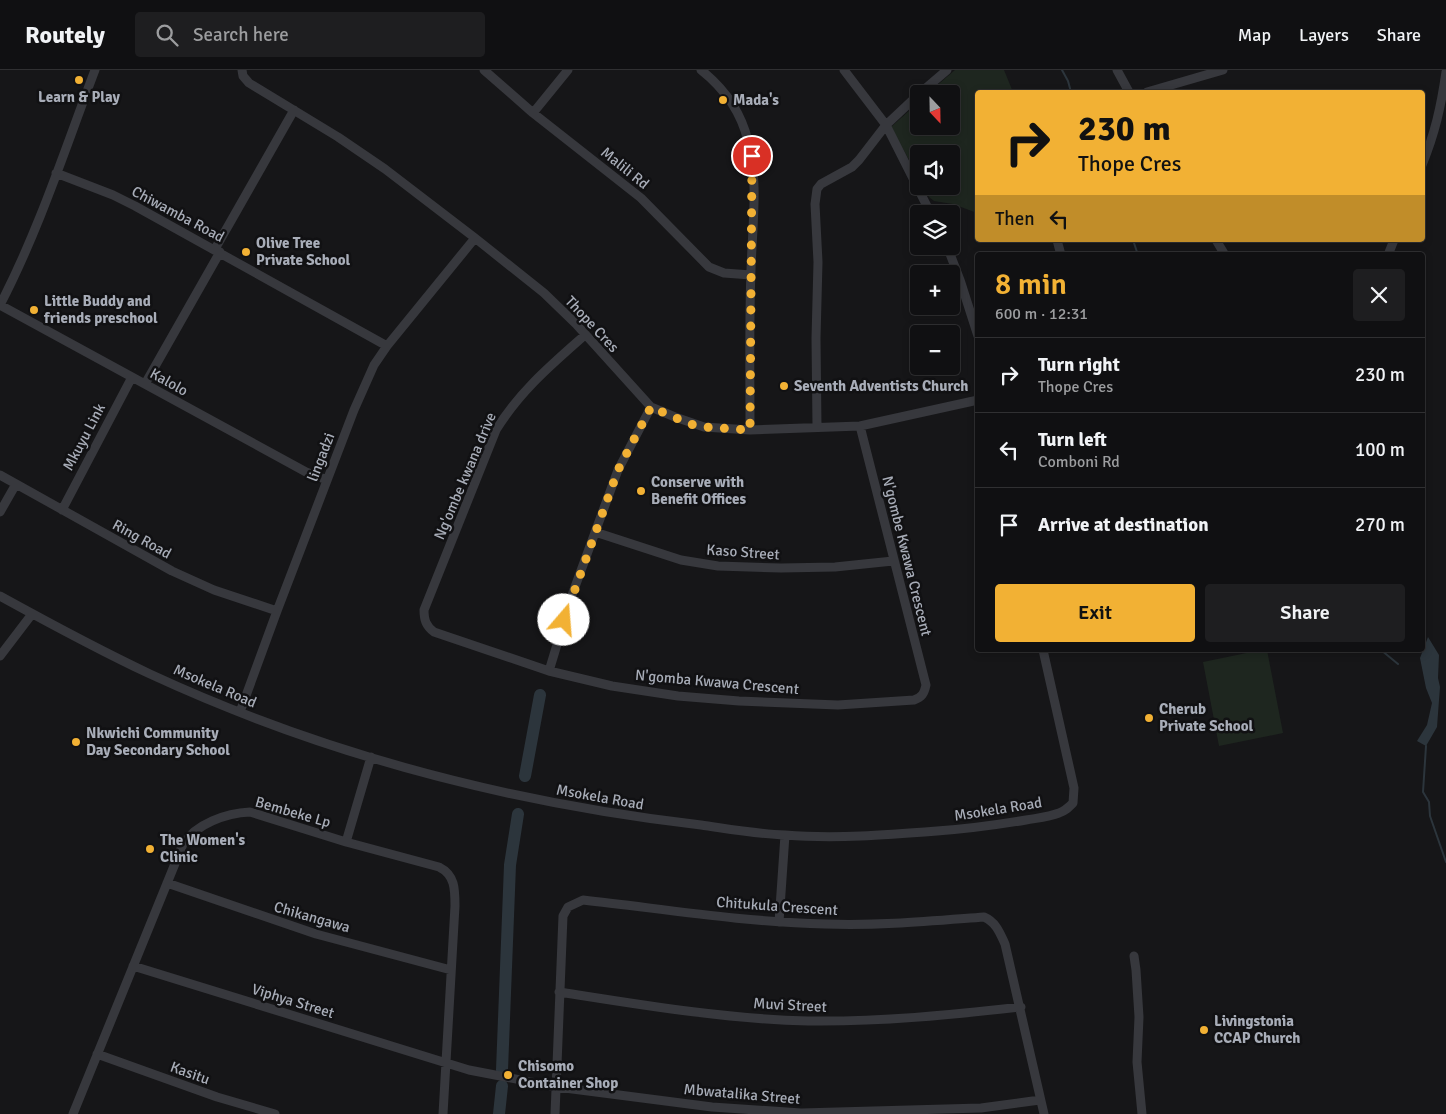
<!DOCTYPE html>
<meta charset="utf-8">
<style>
:root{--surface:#101012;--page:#1e1e20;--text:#f1f3f6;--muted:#9c9d9f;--line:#303032;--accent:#f2b134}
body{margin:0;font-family:Signika,sans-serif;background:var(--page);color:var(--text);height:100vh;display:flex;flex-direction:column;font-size:19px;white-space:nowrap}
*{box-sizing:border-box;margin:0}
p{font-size:16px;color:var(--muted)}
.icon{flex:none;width:28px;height:28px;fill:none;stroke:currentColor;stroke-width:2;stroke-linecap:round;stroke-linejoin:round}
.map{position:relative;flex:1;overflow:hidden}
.sheet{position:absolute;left:975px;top:182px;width:450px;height:400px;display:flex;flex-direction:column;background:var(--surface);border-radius:5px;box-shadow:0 2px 8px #0003,0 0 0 1px var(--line)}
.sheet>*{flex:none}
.banner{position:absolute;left:975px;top:20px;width:450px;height:152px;border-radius:5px;box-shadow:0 2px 8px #0003,0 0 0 1px var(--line);background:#f2b134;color:#111;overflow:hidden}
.needle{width:32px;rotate:158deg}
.fabs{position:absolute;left:910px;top:15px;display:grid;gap:10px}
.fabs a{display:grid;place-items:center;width:50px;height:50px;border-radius:5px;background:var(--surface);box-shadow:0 2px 8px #0003,0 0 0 1px var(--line);font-size:25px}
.pin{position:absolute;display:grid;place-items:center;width:42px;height:42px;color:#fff;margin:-21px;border:2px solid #fff;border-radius:50%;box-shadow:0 1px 5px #0007}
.me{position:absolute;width:55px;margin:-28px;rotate:18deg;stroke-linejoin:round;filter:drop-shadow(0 0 4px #0008)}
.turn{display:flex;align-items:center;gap:18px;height:105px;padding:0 20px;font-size:22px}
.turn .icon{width:65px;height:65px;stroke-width:2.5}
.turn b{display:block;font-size:35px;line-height:42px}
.then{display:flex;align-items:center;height:48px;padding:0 20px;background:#0003;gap:10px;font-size:19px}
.round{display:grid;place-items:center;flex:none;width:52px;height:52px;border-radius:5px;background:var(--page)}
.head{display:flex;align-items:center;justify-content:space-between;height:85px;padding:0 20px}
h1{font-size:30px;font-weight:600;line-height:38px;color:var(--accent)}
.primary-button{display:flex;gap:10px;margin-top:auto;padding:10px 20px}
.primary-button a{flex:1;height:58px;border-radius:5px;background:var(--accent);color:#111;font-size:20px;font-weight:600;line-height:58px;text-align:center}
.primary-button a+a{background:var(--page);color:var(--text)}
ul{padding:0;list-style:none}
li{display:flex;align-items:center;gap:15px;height:75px;padding:0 20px;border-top:1px solid var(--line)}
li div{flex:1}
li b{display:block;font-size:19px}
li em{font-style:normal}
header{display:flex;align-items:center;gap:30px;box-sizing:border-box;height:70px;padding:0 25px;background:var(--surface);border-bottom:1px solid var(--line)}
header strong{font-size:24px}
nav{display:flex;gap:28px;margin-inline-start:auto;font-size:18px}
.search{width:350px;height:45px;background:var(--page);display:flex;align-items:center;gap:12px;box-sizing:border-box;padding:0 18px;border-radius:5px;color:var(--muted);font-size:19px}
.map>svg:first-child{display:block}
.green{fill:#1e261f}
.water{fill:#2c353c}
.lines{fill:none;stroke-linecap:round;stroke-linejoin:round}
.stream{stroke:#2c353c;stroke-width:2}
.river{stroke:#2c353c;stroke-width:12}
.minor{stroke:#37383d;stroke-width:9}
.route{stroke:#f2b134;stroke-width:9;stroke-dasharray:0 16.2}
.poi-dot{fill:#f2b134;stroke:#111113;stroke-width:2}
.labels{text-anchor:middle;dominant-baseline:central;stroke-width:5;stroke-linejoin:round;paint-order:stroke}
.poi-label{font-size:15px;font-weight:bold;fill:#a8adb8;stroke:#111113;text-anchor:start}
.street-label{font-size:15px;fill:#a8adb8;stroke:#111113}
</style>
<header>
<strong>Routely</strong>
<div class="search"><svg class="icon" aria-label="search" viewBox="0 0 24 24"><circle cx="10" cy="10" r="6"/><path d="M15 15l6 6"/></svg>Search here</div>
<nav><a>Map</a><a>Layers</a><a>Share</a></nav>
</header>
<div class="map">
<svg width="1446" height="1044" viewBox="0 0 1446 1044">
<rect width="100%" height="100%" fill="#161618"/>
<!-- green -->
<path class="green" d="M955 0H1004L1013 22H978L977 143 953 134 934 131 929 127 923 116H951V84H919V108L891 57 919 32V56H951V24H927Z
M1261 580H1267L1283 663 1219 676 1203 592Z"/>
<!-- water -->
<path class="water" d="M1428 567 1439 585 1438 608 1440 617 1437 657 1426 676 1417 671 1427 655 1432 633 1426 618 1420 588Z"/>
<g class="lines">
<!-- stream -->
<path class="stream" d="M1062 0 1068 11 1071 22
M1133 170 1138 185
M1381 580 1398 594
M1426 676 1423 722 1429 732 1430 746 1446 792"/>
<!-- river -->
<path class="river" d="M525 706 540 625
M502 1000 510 795 518 744
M499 1044 502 1016"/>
<!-- minor -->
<path class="minor" d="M242 0 243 6 249 13 338 67 385 99 475 168 544 223 576 254 651 337 675 347 704 357 750 360 860 356 978 330
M484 0 533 43 641 128 709 197 724 203 751 205
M701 0C725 19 741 42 748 71 759 108 752 161 751 200 749 253 750 306 750 360
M844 0 886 55 931 144
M1117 0 1129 22
M1147 22 1223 0
M919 24 947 0
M533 43 568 0
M1422 95C1435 63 1441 37 1446 2
M56 103 113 125 135 136 387 276
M1057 170 1061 185
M1216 170 1225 185
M947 176 960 210 978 266
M215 179 294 40
M1388 185 1394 170
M0 235 306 402 327 410
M0 235C39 160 65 79 95 0
M585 265C551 295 520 321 496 360L424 540C424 550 426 556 434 562L549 601 612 616 678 626 739 631 838 635 914 630C922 627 924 624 926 615L860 356
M145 314 220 182
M817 357 816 268 818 192 815 134 817 119 821 114 852 97 859 90 886 55 919 24
M0 405 172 501 214 520 277 541
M62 440 132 307
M0 442 16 414
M595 462 681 490 718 496 781 498 835 497 893 491
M0 526C49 553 99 580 150 604 323 684 511 733 701 755 729 759 757 764 785 765 835 769 886 765 937 761 967 759 996 755 1026 750 1037 748 1049 747 1059 743 1065 741 1068 738 1073 733L1074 718 1043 580
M0 586 32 544
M549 601 572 525 618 400 651 337
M240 642 277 541 354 340 374 295 387 276 475 168
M346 772 371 687
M167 813 316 864 451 900
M779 852 785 765
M1134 886 1136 900 1139 947 1137 992 1142 1044
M133 896 469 1000 557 1017 712 1037 801 1043 981 1038 1040 1030
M559 922C642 935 725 949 808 951 879 952 951 945 1021 937
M97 984 217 1027 275 1044
M73 1044 183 774C196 754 226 743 250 742L346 772 439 797C455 805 455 819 455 836L443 1044
M555 1044 563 846 568 837 583 830C664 839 744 852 825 854 878 856 931 851 984 847 996 852 1000 863 1005 874L1044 1044"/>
</g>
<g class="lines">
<!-- route -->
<path class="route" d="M564 550 618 400 651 337 690 354 704 357 750 360 752 86"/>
</g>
<!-- markers -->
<g class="poi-dot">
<circle cx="79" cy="10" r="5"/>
<circle cx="723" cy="30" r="5"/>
<circle cx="246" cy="182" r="5"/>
<circle cx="34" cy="240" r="5"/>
<circle cx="784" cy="316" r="5"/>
<circle cx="641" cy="421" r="5"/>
<circle cx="1149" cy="648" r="5"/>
<circle cx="76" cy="672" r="5"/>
<circle cx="150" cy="779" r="5"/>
<circle cx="1204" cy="960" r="5"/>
<circle cx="508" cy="1005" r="5"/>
</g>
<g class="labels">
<!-- poi labels -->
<g class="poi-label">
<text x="79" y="27" text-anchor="middle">Learn &amp; Play</text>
<text x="733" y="30">Mada's</text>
<text x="256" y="173">Olive Tree<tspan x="256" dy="17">Private School</tspan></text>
<text x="44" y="231">Little Buddy and<tspan x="44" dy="17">friends preschool</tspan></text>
<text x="794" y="316">Seventh Adventists Church</text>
<text x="651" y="412">Conserve with<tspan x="651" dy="17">Benefit Offices</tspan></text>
<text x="1159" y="639">Cherub<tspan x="1159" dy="17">Private School</tspan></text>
<text x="86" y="663">Nkwichi Community<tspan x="86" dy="17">Day Secondary School</tspan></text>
<text x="160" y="770">The Women's<tspan x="160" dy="17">Clinic</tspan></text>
<text x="1214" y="951">Livingstonia<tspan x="1214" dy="17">CCAP Church</tspan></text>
<text x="518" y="996">Chisomo<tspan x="518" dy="17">Container Shop</tspan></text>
</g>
<!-- street labels -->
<g class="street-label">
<text transform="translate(625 98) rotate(39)">Malili Rd</text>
<text transform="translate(178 144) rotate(28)">Chiwamba Road</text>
<text transform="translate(592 254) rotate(47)">Thope Cres</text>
<text transform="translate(169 312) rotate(29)">Kalolo</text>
<text transform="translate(84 367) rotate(-62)">Mkuyu Link</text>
<text transform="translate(321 387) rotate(-69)">lingadzi</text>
<text transform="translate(465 406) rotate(-67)">Ng'ombe kwana drive</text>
<text transform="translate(142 469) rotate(29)">Ring Road</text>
<text transform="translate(743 482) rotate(4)">Kaso Street</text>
<text transform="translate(907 486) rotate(76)">N'gombe Kwawa Crescent</text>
<text transform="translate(717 612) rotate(5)">N'gomba Kwawa Crescent</text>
<text transform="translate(215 616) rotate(23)">Msokela Road</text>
<text transform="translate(600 727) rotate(10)">Msokela Road</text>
<text transform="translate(998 739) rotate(-9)">Msokela Road</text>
<text transform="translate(293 742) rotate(16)">Bembeke Lp</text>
<text transform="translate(777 836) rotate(4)">Chitukula Crescent</text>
<text transform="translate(312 847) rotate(16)">Chikangawa</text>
<text transform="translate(293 931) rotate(17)">Viphya Street</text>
<text transform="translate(790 935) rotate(3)">Muvi Street</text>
<text transform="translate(190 1003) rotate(20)">Kasitu</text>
<text transform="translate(742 1024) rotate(5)">Mbwatalika Street</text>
</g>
</g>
</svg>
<div class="fabs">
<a><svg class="needle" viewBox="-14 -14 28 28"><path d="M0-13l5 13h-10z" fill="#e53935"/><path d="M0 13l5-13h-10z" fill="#9c9d9f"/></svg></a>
<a><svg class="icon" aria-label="sound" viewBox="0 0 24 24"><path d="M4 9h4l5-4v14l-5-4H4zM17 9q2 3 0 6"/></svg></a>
<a><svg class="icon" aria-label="layers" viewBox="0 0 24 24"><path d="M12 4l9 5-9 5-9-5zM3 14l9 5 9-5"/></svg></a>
<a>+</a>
<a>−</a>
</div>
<div class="pin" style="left:752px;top:86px;background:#d93025"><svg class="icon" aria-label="arrive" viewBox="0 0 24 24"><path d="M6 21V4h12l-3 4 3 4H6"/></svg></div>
<svg class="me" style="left:564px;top:550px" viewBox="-20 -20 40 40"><circle r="19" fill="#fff"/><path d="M0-13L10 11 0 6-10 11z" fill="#f2b134"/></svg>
<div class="banner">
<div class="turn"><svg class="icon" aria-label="right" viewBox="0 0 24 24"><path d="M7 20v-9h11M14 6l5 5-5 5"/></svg><div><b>230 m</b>Thope Cres</div></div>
<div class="then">Then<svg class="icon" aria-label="left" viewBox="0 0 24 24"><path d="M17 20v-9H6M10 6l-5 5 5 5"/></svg></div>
</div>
<section class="sheet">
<div class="head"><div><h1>8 min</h1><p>600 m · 12:31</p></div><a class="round"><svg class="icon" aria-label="close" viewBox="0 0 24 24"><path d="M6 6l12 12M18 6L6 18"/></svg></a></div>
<ul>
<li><svg class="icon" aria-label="right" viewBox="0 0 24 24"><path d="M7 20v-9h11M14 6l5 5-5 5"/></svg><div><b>Turn right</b><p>Thope Cres</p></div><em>230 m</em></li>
<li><svg class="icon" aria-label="left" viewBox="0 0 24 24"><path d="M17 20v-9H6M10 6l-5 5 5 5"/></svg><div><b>Turn left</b><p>Comboni Rd</p></div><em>100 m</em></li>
<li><svg class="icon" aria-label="arrive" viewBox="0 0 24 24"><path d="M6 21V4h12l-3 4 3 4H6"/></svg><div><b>Arrive at destination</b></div><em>270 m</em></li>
</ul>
<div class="primary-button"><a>Exit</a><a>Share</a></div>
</section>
</div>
